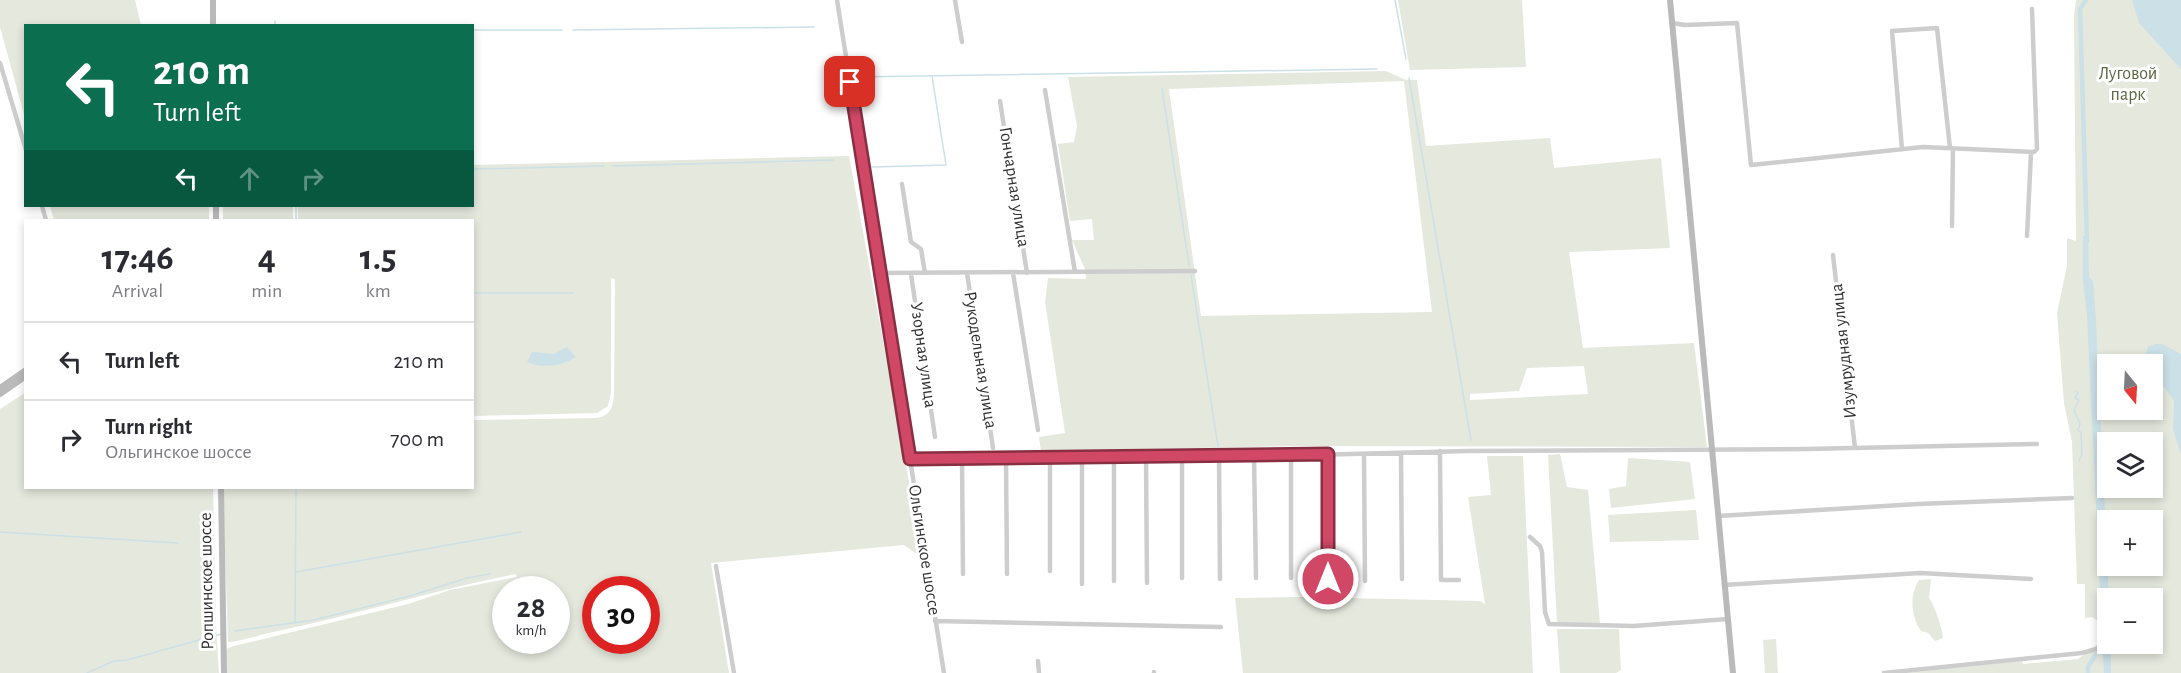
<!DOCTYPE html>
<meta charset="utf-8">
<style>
:root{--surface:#fff;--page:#f7f7f7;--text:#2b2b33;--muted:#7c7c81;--line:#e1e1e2}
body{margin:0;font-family:"Alegreya Sans",sans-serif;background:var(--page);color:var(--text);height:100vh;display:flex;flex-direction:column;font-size:22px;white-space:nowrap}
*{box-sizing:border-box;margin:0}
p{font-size:20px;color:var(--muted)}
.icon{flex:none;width:33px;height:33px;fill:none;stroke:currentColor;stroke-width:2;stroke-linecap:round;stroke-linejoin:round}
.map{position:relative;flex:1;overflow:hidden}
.drawer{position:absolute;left:24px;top:219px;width:450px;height:270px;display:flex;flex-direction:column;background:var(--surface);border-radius:0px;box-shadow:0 3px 9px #0003}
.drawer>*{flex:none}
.guide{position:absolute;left:24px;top:24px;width:450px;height:183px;border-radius:0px;box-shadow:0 3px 9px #0003;background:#0b6e4f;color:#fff;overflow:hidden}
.needle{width:39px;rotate:162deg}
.controls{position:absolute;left:2097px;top:354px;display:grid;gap:12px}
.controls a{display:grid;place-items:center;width:66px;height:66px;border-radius:0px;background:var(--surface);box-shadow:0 3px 9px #0003;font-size:30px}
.speed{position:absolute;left:492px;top:576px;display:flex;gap:12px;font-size:30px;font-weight:700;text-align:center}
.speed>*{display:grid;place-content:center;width:78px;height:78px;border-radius:50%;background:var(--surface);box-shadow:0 3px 9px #0003;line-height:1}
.speed small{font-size:15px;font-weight:400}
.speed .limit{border:9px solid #d22;background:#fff;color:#111}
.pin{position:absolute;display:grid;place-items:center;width:51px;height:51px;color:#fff;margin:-26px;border-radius:12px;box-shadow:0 3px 9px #0006}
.me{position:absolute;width:66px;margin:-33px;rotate:0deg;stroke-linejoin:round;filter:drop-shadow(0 0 4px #0008)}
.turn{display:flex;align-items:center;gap:21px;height:126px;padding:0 30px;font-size:27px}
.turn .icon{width:78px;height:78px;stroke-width:2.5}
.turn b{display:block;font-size:42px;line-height:51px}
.lanes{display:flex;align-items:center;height:57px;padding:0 30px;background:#0003;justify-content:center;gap:30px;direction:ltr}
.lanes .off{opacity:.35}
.eta{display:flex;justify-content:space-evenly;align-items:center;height:102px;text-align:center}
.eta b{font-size:36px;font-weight:600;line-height:42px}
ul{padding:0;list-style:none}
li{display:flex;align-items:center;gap:18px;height:78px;padding:0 30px;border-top:2px solid var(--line)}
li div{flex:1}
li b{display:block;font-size:22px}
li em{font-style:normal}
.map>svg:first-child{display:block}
.green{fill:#e5e8dd;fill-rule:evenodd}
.water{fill:#cbe0e7}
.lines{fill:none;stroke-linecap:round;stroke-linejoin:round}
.stream{stroke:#cbe0e7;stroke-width:1.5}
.canal{stroke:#cbe0e7;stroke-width:4.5}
.street{stroke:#cdcdcd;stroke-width:4.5}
.secondary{stroke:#bababa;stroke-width:6}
.route-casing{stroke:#882f42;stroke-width:15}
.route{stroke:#d14866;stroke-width:10}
.labels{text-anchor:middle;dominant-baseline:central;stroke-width:6;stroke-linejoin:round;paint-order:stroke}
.park-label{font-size:18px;fill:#596742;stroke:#fff}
.street-label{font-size:18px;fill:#303030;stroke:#fff}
</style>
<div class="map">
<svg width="2181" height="673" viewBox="0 0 2181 673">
<rect width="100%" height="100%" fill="#fff"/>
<!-- green -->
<path class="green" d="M0 0H135L141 25 26 26 25 118 0 27Z
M1398 0H1522L1526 67 1410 70Z
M2076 0H2181V673H1906L2022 661 2023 664 2078 659 2099 644 2098 621 2092 617 2085 618V584H2077L2072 442 2064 403 2057 313 2067 266V238L2076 241 2074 15ZM2108 364H2152V410H2108ZM2108 442H2152V488H2108ZM2108 520H2152V566H2108ZM2108 598H2152V644H2108Z
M1386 71 1406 80H1417L1426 146 1550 138 1554 168 1661 158 1670 248 1569 252 1583 348 1694 343 1707 447 1298 446 1041 451 1039 437 1065 433 1045 302 1048 278 1086 279 1085 269 1072 240H1094L1092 219 1070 221 1058 144 1074 142 1077 126 1068 77ZM1404 81 1432 312 1201 316 1169 89ZM1584 366 1588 394 1470 400V394L1519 391 1527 368Z
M849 156 923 558 904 545 711 563 729 673H227L226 649 234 646 408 604 450 590 517 577 516 574C434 590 355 615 273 632 258 635 244 641 228 642L223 488H472L473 420 597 418C609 416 612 409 614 397L615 279 611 278V392L608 406 597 413 473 416 472 220H298V206H472L473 165ZM506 590H556V640H506ZM596 590H646V640H596Z
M50 206H209V220H54Z
M223 206H293V220H223Z
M25 393 26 488H213L216 626 219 673H0V409Z
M1560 454 1567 487 1588 490 1600 623H1557L1548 455Z
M1487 456H1523L1533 673H1243L1235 598 1300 597 1480 601 1485 604 1468 497 1491 495Z
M1628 458 1690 462 1695 499 1611 508 1609 489 1626 486Z
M1696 510 1699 540 1610 542 1608 515Z
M1931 579 1929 598C1934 604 1943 630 1943 638L1935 641 1928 633 1921 631C1911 617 1909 595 1919 580Z
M1557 629H1619L1621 670 1616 673H1560Z
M1776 639 1778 673H1765L1763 640Z"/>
<!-- water -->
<path class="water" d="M2132 0H2181V69L2139 23Z
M2083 236H2088L2089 277 2093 281 2096 321 2109 598 2108 644H2111V673H2104L2087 315 2083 280Z
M2155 344H2162L2181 354V455L2173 429 2174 401 2165 388 2153 377 2152 364H2147L2146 353 2148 347Z
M567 347 576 357C561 366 543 369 527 362L532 352 554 354Z"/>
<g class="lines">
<!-- stream -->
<path class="stream" d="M1395 0 1406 59
M275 26V21
M472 30H562
M573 30 814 27
M854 77 1377 69
M1409 78 1471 440
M1162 89 1189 265
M613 166 834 160
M872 167 946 165 932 76
M472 169 604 166
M296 206V220
M1191 275 1218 446
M472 293H573
M2076 391 2078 393 2075 398 2079 400 2074 410 2080 424 2078 430 2081 433 2082 454 2079 461
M0 532 178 543
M296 572 521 532
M295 621 296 488
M235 631 314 620 410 596 467 578 490 574
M87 673 114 661 127 660 221 634"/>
<!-- canal -->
<path class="canal" d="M2086 0 2080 9 2087 241
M2088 673V667L2096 654"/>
<!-- street -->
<path class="street" d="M837 0 944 673
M955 0 962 42
M1672 23 1685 25 1737 23 1751 165 1923 147 2034 152 2037 149 2032 9
M0 63 26 150
M1045 90 1075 272
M1000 101 1027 273
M1902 149 1892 31 1937 28 1950 148
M902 184 911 242 921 249 925 273
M42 206 46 220
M1952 226 1953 148
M2027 236 2031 153
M1833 255 1855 448
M880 273 1195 271
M967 273 993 448
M1013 273 1038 430
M911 274 935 437
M1440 451 1441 580H1459
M1401 453 1402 579
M1364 454 1365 581
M1291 455V578
M1182 456V578
M1219 456 1220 579
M1254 456 1256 578
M1050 457V571
M1082 457V584
M1114 457V581
M1146 457 1147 583
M962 458 963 574
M1006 458 1007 574
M910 459 1312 455 1467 451 1807 449 2037 444
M1718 516 1918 504 2072 498
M1530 537 1540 546 1542 552 1545 612 1549 624 1634 626 1728 619
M716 566 734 673
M1328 579V455
M1724 585 1920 573 2031 579
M935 621 1221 627
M1038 661 1039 673
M1154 672V673
M1884 673 2082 653 2096 649 2100 645"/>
<!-- secondary -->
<path class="secondary" d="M213 0V26
M1670 0 1733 673
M216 206V220
M0 388 26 370
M0 394 26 376
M221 488 224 673"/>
</g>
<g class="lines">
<defs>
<path id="route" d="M850 82 910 459 1328 454V579"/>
</defs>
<!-- route casing -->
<use href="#route" class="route-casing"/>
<!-- route -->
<use href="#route" class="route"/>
</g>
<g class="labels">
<!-- park labels -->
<g class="park-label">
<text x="2128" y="74">Луговой<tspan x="2128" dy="21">парк</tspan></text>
</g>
<!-- street labels -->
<g class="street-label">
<text transform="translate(1014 187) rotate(81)">Гончарная улица</text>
<text transform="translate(1844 351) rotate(-96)">Изумрудная улица</text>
<text transform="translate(923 355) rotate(82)">Узорная улица</text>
<text transform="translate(980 360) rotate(81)">Рукодельная улица</text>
<text transform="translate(924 550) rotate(81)">Ольгинское шоссе</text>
<text transform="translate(207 581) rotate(-91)">Ропшинское шоссе</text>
</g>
</g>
</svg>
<div class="controls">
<a><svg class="needle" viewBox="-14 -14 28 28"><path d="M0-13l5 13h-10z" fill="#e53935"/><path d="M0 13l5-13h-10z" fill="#7c7c81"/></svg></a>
<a><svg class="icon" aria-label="layers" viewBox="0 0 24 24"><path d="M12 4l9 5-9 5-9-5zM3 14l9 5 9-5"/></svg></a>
<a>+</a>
<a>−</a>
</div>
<div class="speed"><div>28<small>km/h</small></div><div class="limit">30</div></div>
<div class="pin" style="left:850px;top:82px;background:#d93025"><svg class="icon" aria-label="arrive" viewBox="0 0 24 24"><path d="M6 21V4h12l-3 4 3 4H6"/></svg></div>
<svg class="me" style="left:1328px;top:579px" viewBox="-20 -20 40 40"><circle r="17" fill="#d14866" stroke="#fff" stroke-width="3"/><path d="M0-11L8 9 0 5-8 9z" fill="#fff"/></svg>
<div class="guide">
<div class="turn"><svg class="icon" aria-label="left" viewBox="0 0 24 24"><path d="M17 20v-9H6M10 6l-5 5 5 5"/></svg><div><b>210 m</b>Turn left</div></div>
<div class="lanes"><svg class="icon" aria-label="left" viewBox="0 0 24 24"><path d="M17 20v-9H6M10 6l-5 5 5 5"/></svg><svg class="icon off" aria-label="ahead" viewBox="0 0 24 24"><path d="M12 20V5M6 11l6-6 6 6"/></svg><svg class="icon off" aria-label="right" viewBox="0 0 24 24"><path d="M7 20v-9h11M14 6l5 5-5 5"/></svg></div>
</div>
<section class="drawer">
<div class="eta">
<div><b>17:46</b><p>Arrival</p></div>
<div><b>4</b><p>min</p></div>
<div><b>1.5</b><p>km</p></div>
</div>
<ul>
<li><svg class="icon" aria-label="left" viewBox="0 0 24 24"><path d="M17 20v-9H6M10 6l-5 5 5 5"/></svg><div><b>Turn left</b></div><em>210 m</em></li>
<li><svg class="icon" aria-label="right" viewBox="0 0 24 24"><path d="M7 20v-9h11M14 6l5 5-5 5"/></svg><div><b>Turn right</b><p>Ольгинское шоссе</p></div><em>700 m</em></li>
</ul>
</section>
</div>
